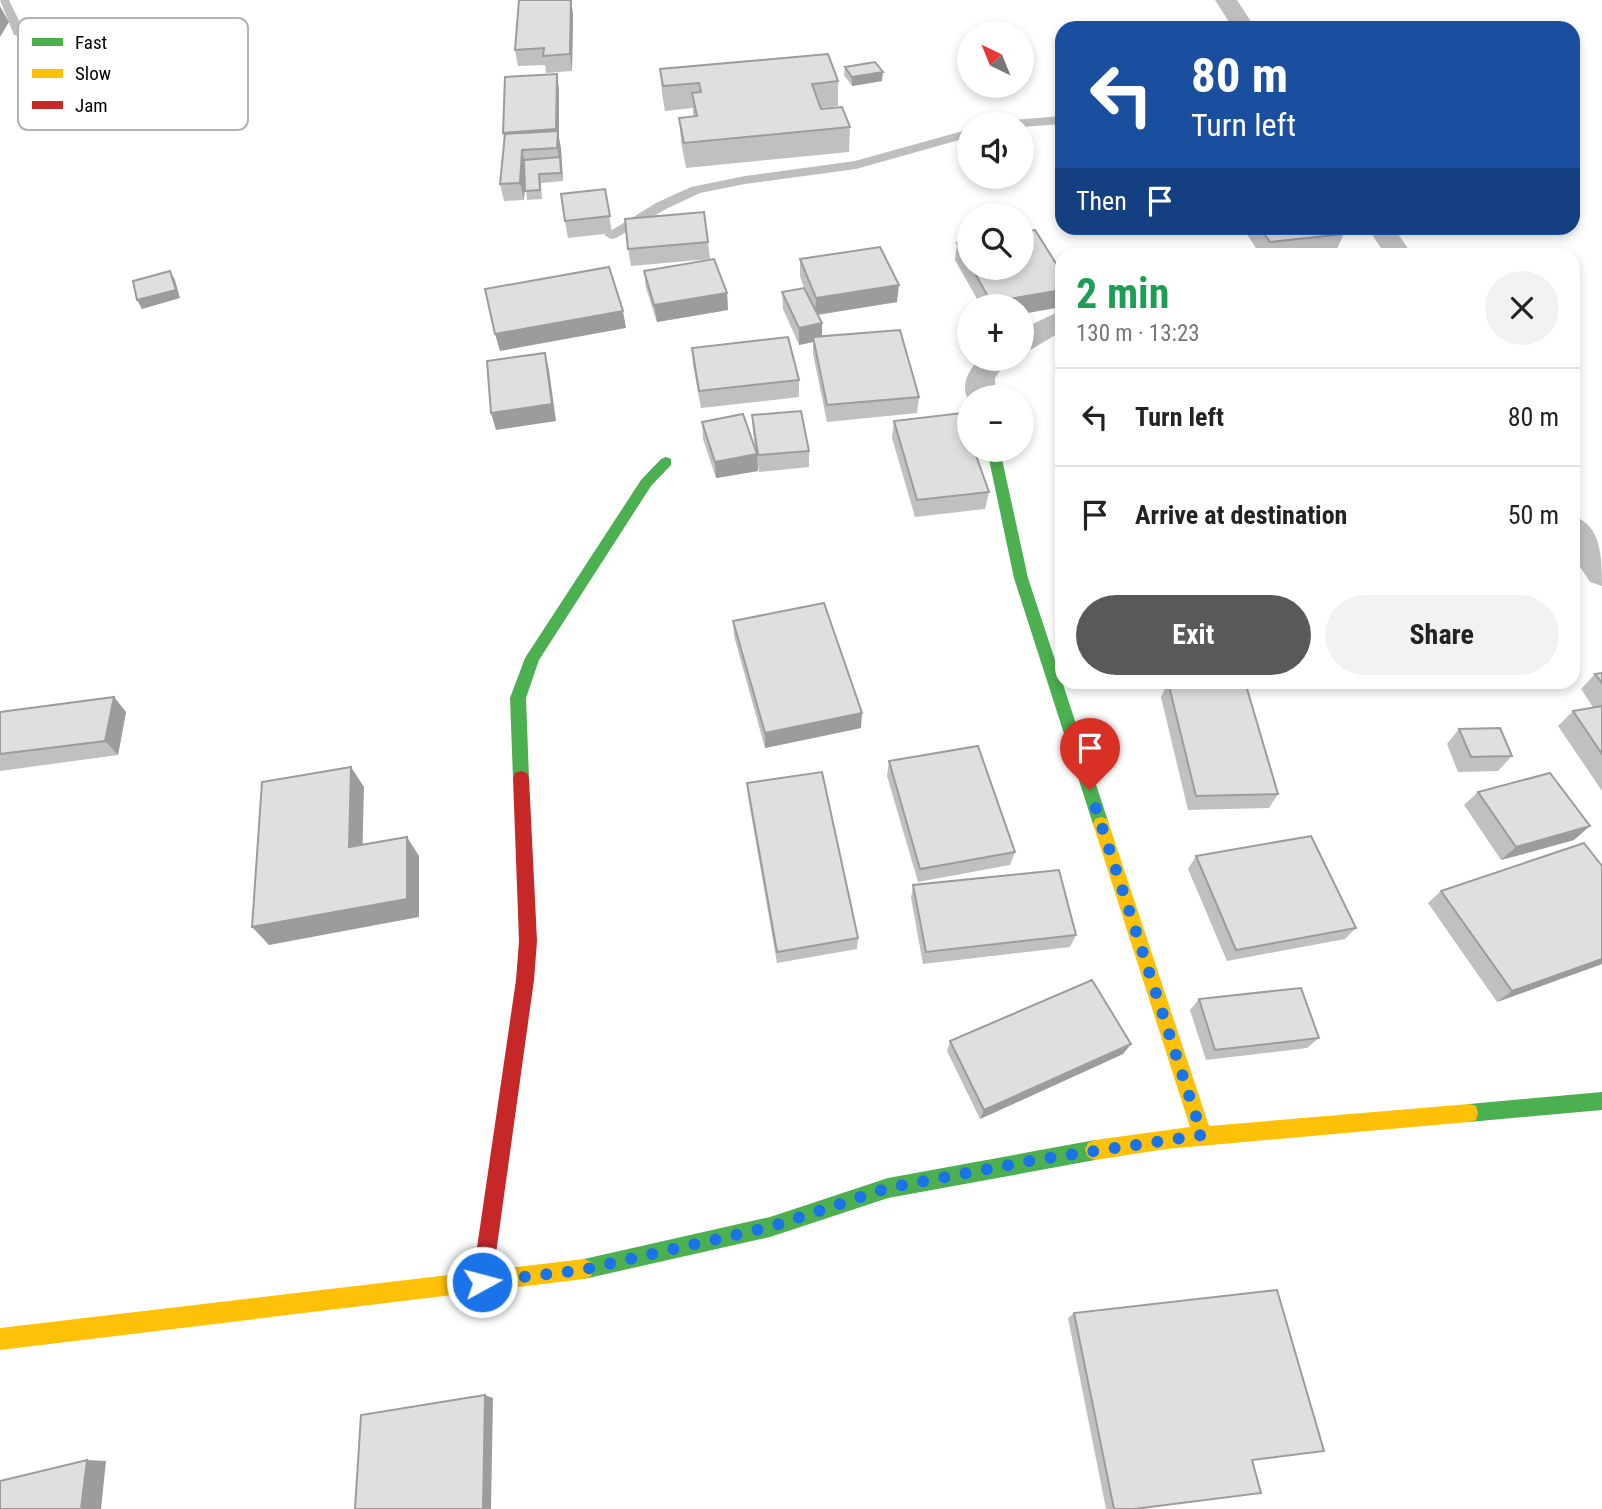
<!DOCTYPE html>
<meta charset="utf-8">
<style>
:root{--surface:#fff;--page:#f2f2f2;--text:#222;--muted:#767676;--line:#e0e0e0;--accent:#595959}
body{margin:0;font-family:"Roboto Condensed",sans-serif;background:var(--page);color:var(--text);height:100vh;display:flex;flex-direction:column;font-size:26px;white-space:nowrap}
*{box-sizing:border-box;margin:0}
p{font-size:23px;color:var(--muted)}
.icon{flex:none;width:38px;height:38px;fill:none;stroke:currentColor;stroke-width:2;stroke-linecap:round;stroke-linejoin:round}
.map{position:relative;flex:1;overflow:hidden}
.details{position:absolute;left:1055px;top:248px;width:525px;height:441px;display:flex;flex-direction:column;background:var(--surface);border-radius:21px;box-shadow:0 4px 10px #0003}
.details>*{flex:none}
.guide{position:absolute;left:1055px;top:21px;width:525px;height:214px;border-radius:21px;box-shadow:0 4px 10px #0003;background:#1a4fa0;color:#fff;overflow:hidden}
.needle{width:46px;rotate:317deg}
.tools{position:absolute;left:957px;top:21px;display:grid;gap:14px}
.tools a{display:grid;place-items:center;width:77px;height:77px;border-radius:50%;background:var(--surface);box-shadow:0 4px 10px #0003;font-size:35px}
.pin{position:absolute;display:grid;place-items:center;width:60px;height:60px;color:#fff;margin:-72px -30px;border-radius:50% 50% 50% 0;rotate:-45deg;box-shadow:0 0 7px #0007}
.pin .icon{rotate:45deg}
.me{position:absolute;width:77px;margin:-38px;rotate:83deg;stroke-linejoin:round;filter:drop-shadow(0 0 5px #0008)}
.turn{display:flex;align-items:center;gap:24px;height:147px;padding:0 21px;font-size:32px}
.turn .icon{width:91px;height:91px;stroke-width:2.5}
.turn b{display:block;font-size:49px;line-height:60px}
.then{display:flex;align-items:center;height:66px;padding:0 21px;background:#0003;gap:14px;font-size:26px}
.round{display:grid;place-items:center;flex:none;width:74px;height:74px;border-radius:37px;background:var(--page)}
.summary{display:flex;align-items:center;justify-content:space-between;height:119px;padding:0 21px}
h1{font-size:42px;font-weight:700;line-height:52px;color:#1e9e55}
.cta{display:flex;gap:14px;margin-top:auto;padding:14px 21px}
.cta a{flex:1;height:80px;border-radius:42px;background:var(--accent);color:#fff;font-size:28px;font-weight:700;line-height:80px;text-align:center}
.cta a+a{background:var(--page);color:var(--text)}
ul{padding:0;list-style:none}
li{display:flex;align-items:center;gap:21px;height:98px;padding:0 21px;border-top:2px solid var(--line)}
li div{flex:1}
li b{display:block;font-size:26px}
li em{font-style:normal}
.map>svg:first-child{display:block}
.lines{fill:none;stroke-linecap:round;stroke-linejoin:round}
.lane{fill:#bebebe;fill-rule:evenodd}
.street{fill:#bebebe;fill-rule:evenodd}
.fast{fill:#4caf50;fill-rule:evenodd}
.slow{fill:#ffc107;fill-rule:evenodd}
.jam{fill:#c62828;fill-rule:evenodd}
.wall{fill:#c0c0c0}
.shaded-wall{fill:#9c9c9c}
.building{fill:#dfdfdf;stroke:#9c9c9c;stroke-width:2}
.route{stroke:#1a73e8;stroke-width:12;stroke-dasharray:0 21.6}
.key{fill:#fff;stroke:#b2b2b2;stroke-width:2}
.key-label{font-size:19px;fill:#000}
</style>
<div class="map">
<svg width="1602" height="1509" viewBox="0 0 1602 1509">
<rect width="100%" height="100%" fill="#fff"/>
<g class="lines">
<!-- lane -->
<path class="lane" d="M0 0H9L26 35 24 37 14 35Z
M1062 116V124L1022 127V124H1007L1013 120Z
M970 129V137L856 169 745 184 700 193 666 209 616 238 611 239 604 235 656 203 691 187 745 176 855 161Z"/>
<!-- street -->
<path class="street" d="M1215 0H1237L1255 28H1233Z
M1368 228H1394L1413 256H1386Z
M1062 310V331L1032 349 1022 351V329Z
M978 359H1008L995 378 996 397H970V403C959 386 968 373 978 359Z
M1573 516C1602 525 1602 559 1602 586L1590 582 1573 556Z"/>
<!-- fast -->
<path class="fast" d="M987 450H1000L1028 578 1109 824 1107 829 1101 831 1095 829 1093 824 1014 578Z
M666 457 671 459V465L651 486 539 660 526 698 529 778 527 783 521 785 515 783 513 778 510 698 525 658 641 480 661 459Z
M1602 1092V1110L1469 1122 1462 1120 1460 1113 1462 1106 1469 1104Z
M1095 1140 1102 1143 1105 1150 1102 1157 1095 1160 888 1198 770 1237 584 1279 577 1276 574 1269 577 1262 584 1259 770 1217 888 1178Z"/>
<!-- slow -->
<path class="slow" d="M1101 817 1107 819 1109 824 1209 1126 1469 1104 1476 1106 1478 1113 1476 1120 1469 1122 1166 1149 1095 1160 1088 1157 1085 1150 1088 1143 1095 1140 1190 1127 1093 824 1095 819Z
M584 1259 591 1262 594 1269 591 1276 584 1279 0 1350V1328Z"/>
<!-- jam -->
<path class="jam" d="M521 771 527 773 529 778 537 941 534 980 492 1282 489 1289 482 1292 475 1289 472 1282 516 980 519 941 513 778 515 773Z"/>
</g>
<!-- wall -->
<path class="wall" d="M573 14 572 71 546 73 545 65 518 66 515 50Z
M845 67 882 81 852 86 844 75Z
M660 69 838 81V106L820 108 821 109 850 127 849 152 686 168 681 142 679 118 693 116V108L665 111 662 93Z
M557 74 559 91V138L561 149 563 181 541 183 542 199 527 200 525 183 524 200 504 201 500 184 504 140 503 133Z
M605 189 612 233 568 238 565 221Z
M1243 228H1339L1344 234 1336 251 1298 256H1261Z
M970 241V268H1022V306H981L955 260 957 243Z
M708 242 710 259 631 266 628 249Z
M800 259 897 302 818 315 822 323V336L919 397 917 413 827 422 813 354V342L799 345 783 309 782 292 804 288 800 276Z
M644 271 727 293 728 310 657 322 646 288Z
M692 348 799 380V397L701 408 693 365Z
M752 415 809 451V467L759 472 758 465V471L716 478 703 439 702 422 755 448 753 432Z
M894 421 989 492 985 509 915 517 892 438Z
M733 621 861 728 765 748 734 636Z
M1602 673V791L1558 726 1573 711 1593 707 1581 689 1595 674Z
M1168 682 1278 794 1269 808 1188 810 1161 697Z
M114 697 126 712 118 755 0 771V712Z
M1459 729 1512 756 1498 771 1458 772 1447 744Z
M889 761 1015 852 1010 865 918 882 887 776Z
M747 783 858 938 857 949 777 963 748 797Z
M1478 792 1574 840 1501 860 1464 805Z
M1196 856 1356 928 1345 939 1227 961 1188 869Z
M1602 866V964L1497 1002 1428 903 1441 891Z
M913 885 1076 935 1070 947 923 964 911 898Z
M1199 999 1319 1038 1307 1048 1206 1060 1190 1010Z
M950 1041 1131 1044 1123 1054 980 1119 947 1051Z
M1074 1313 1252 1460 1134 1509H1106L1068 1318Z"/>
<!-- shaded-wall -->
<path class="shaded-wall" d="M571 0 573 14 572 71 570 54Z
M0 6 9 22 0 37Z
M883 72 882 81 852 86V77Z
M557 74 559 91V138L561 149 563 181 557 148 558 139 556 129Z
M522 150 526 167 524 200 520 183Z
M170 271 175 280 180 298 142 309 137 300Z
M899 285 897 302 815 315 816 298Z
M1062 290V307L1022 314V306H991V302Z
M727 293 728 310 657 322 654 305Z
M623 311 626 328 500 351 495 334Z
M822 323V340L813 337V342L799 345V328Z
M545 353 549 370 556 421 496 430 491 413Z
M757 454 758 471 716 478 715 462Z
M114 697 126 712 118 755 105 741Z
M862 713 861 728 765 748V733Z
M351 767 364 787 362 866 349 847Z
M1590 826 1574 840 1501 860 1516 847Z
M407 837 419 856V917L269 945 252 927Z
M1602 959V964L1497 1002 1512 991Z
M1131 1044 1123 1054 980 1119 984 1110Z
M485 1395 493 1398 491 1509H483Z
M87 1460 106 1461 101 1509H81Z"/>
<!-- building -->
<path class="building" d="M519 0H571L570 54 543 56 544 48 515 50Z
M828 54 838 81 812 84 821 109 842 107 850 127 684 143 679 118 697 116 692 93 701 92 699 83 663 86 660 69Z
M875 62 883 72 852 77 845 67Z
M557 74 556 129 503 133 505 77Z
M558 131 557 148 522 150 520 183 500 184 505 134Z
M560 157 561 173 539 174 540 190 525 191 524 160Z
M605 189 610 216 565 221 561 194Z
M704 212 708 242 628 249 625 219Z
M1260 228H1339L1344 234 1270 242Z
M1035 230 1062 273V290L991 302 972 268H1022V232Z
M970 241V264L957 243Z
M880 247 899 285 816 298 800 259Z
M714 259 727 293 654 305 644 271Z
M609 267 623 311 495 334 485 289Z
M170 271 176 290 137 300 133 281Z
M804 288 822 323 799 328 782 292Z
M900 330 919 397 827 405 813 337Z
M788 337 799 380 699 391 692 348Z
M545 353 552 404 491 413 487 361Z
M801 411 809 451 758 455 752 415Z
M962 413 970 436V450H974L989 492 917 500 894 421Z
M743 414 757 454 715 462 702 422Z
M824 603 862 713 765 733 733 621Z
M1602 673V683L1595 674Z
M1168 682H1245L1278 794 1196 796Z
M114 697 105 741 0 754V712Z
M1602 706V754L1573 711Z
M1500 728 1512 756 1471 757 1459 729Z
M978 746 1015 852 920 869 889 761Z
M351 767 349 847 407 837V899L252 927 262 782Z
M822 772 858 938 777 952 747 783Z
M1550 773 1590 826 1516 847 1478 792Z
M1311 836 1356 928 1236 950 1196 856Z
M1584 843 1602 866V959L1512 991 1441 891Z
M1059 870 1076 935 926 952 913 885Z
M1092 980 1131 1044 984 1110 950 1041Z
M1301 988 1319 1038 1215 1050 1199 999Z
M1277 1290 1324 1451 1252 1460 1261 1493 1134 1509H1114L1074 1313Z
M485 1395 483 1509H355L361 1415Z
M87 1460 81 1509H0V1481Z"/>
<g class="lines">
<!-- route -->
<path class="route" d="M482 1282 582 1270 770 1227 888 1188 1035 1160 1202 1135 1090 790"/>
</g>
<!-- legend -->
<rect x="18" y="18" width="230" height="112" rx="10" class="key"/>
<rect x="32" y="38" width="31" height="8" fill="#4caf50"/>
<rect x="32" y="69" width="31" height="9" fill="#ffc107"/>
<rect x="32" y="101" width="31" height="8" fill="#c62828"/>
<g class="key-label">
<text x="75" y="49">Fast</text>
<text x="75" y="80">Slow</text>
<text x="75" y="112">Jam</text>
</g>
</svg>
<div class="tools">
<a><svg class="needle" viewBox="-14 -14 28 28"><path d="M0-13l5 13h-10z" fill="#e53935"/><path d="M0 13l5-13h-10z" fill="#767676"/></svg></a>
<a><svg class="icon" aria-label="sound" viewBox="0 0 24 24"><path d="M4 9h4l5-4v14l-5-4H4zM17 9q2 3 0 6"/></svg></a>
<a><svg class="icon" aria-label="search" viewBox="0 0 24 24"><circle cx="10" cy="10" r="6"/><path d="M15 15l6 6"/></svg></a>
<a>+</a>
<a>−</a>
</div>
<div class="pin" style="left:1090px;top:790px;background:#d93025"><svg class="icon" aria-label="arrive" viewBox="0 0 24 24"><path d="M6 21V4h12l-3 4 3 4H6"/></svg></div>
<svg class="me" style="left:482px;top:1282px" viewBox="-20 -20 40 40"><circle r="17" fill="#1a73e8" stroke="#fff" stroke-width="3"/><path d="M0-11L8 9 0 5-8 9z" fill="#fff"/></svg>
<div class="guide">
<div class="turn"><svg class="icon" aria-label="left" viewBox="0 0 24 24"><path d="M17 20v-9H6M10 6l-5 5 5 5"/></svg><div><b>80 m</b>Turn left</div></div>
<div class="then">Then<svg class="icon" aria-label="arrive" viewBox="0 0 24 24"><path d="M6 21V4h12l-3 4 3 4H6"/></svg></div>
</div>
<section class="details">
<div class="summary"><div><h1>2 min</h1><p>130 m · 13:23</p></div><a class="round"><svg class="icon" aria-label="close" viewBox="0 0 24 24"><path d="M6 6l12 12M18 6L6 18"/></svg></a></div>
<ul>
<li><svg class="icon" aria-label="left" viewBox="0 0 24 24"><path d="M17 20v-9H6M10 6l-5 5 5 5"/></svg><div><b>Turn left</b></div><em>80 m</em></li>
<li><svg class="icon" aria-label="arrive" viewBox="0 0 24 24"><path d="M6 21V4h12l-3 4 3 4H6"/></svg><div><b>Arrive at destination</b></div><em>50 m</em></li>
</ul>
<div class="cta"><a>Exit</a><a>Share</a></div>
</section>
</div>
